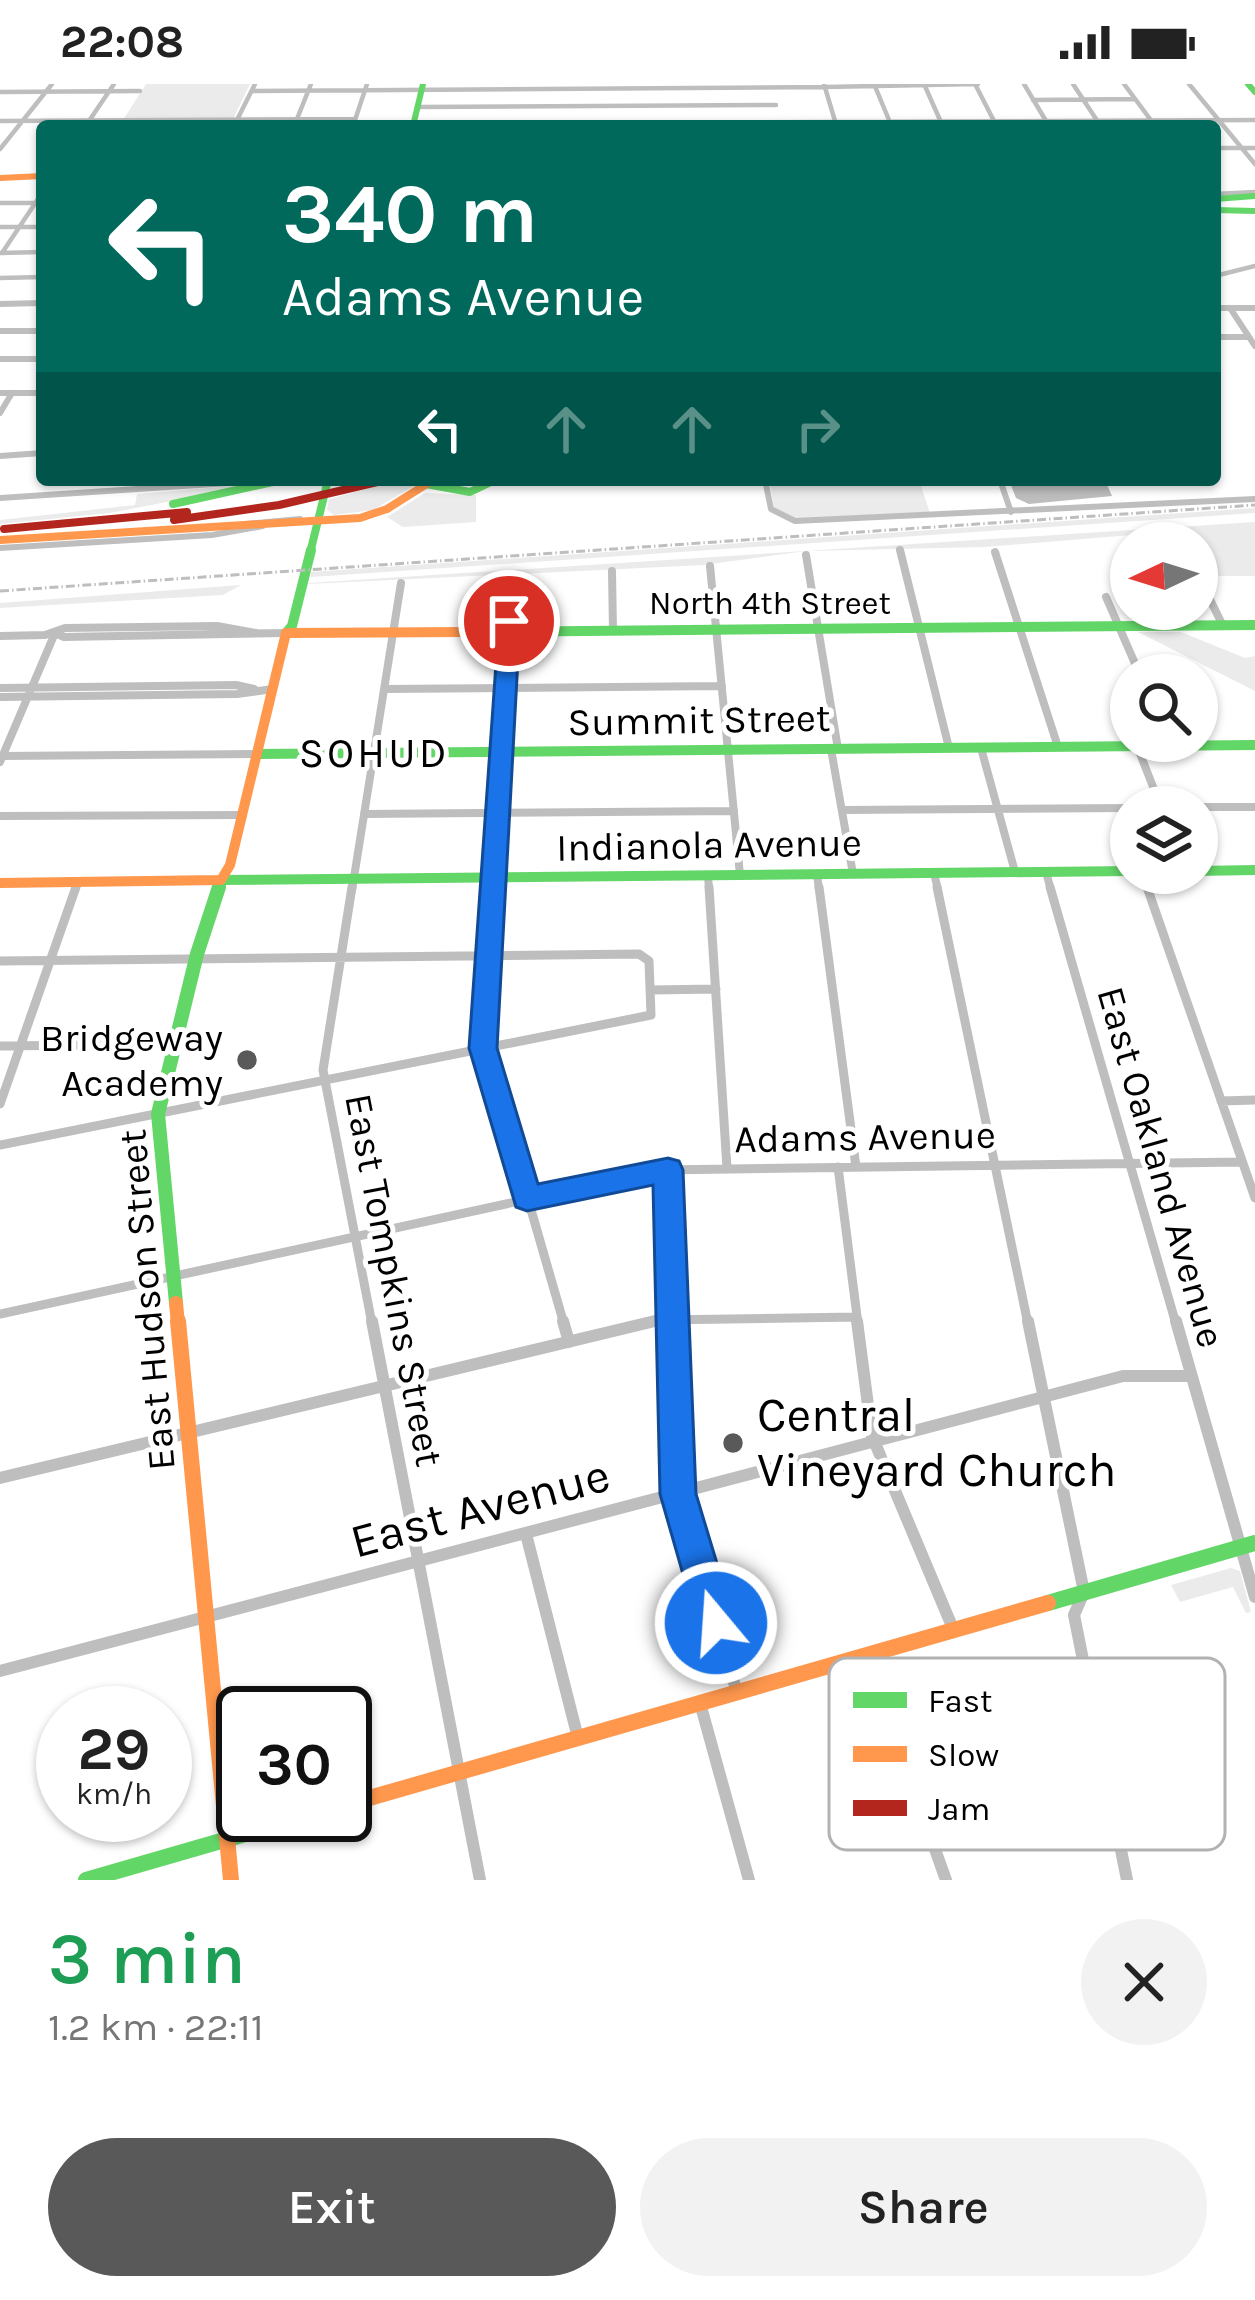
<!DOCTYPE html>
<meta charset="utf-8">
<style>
:root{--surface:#fff;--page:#f2f2f2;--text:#222;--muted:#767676;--accent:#595959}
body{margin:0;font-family:Karla,sans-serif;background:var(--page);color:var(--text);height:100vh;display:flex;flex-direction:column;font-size:45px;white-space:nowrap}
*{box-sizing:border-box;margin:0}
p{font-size:39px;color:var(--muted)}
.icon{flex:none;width:66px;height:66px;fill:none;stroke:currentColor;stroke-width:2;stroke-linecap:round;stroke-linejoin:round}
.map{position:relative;height:1796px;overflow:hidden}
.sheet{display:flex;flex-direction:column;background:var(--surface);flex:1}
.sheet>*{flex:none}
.banner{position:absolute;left:36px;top:36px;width:1185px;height:366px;border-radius:12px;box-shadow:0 3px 9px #0004;background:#00695c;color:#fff;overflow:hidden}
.needle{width:78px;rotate:266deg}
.buttons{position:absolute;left:1110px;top:438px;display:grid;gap:24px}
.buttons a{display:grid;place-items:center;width:108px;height:108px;border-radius:50%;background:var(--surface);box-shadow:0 3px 9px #0004;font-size:60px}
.speed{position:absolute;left:36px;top:1602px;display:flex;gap:24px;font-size:60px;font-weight:700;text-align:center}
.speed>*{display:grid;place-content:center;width:156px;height:156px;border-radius:50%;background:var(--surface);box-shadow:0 3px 9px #0004;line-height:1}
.speed small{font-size:30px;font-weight:400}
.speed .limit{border:6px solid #111;border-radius:18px;background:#fff;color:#111}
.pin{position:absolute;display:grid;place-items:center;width:102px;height:102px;color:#fff;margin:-51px;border:6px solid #fff;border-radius:50%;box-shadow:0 3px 12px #0007}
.me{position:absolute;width:132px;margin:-66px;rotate:342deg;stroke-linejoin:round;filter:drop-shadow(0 0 9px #0008)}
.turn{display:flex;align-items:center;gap:42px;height:252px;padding:0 48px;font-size:54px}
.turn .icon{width:156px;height:156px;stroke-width:2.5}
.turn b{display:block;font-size:84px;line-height:102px}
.lanes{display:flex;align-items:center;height:114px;padding:0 48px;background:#0003;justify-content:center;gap:60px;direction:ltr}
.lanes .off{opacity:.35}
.round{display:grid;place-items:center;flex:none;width:126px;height:126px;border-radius:63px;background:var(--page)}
.summary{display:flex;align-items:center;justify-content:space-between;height:204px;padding:0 48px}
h1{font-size:72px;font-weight:600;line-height:90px;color:#1e9e55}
.action{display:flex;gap:24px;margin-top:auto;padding:24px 48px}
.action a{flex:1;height:138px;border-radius:72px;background:var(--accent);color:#fff;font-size:48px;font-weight:600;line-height:138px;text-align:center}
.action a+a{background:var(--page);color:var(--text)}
.status{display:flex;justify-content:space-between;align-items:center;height:84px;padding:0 60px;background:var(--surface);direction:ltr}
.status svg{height:33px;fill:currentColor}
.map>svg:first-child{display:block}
.green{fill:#ebebeb}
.water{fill:#bdbdbd}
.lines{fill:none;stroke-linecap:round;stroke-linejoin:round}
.street-far4{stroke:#bebebe;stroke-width:4.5}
.street-far3{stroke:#bebebe;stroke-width:6}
.street-far2{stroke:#bebebe;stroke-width:8}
.street-far1{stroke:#bebebe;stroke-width:9}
.street{stroke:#bebebe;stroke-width:12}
.fast-far4{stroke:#63d668;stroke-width:6}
.fast-far3{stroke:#63d668;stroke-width:8}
.fast-far2{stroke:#63d668;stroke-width:10}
.fast-far1{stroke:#63d668;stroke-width:14}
.fast{stroke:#63d668;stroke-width:16}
.slow-far4{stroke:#ff974d;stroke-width:6}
.slow-far3{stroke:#ff974d;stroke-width:8}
.slow-far2{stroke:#ff974d;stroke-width:10}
.slow-far1{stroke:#ff974d;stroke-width:14}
.slow{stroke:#ff974d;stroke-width:16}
.jam{stroke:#b3261e;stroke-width:8}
.rail{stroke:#bebebe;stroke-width:3;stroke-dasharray:9 3 1.5 3;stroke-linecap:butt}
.route{fill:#1a73e8;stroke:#114b97;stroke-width:3}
.poi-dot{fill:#595959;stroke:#fff;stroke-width:4.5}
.labels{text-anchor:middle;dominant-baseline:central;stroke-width:10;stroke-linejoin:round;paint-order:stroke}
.far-street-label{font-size:33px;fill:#000;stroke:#fff}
.street-label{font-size:39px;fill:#000;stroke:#fff}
.poi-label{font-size:39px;fill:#000;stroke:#fff;text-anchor:end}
.neighbourhood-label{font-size:42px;letter-spacing:3px;fill:#000;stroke:#fff}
.near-poi-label{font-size:48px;fill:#000;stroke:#fff;text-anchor:start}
.near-street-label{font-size:48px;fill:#000;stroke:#fff}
.key{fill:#fff;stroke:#b2b2b2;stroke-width:3}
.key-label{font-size:33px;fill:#000}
</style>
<div class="status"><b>22:08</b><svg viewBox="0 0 49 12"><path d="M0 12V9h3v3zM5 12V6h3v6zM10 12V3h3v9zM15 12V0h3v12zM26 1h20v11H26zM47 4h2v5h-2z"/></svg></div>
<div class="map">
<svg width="1255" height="1796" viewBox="0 0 1255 1796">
<rect width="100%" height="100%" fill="#fff"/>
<!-- green -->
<path class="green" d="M146 0H250L233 35 123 36Z
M401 396H424L373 426 334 431 327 426 329 415Z
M769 396H919L931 432 797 435 774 423Z
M258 400 110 429 0 440V436L135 421 137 410Z
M425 409 476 411V438L403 443 387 433Z
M1255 424V429L311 493V488Z
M1255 438V492H1203L1197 480V459H1187L1180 447 985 463 806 467 703 481 308 500 309 499Z
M241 501 223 511 0 524V519Z
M1138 548H1181L1245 574 1255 572V607Z
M1231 1484 1240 1487 1251 1528 1246 1529 1233 1503 1180 1518 1171 1501Z"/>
<!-- water -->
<path class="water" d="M1009 396H1105L1112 412 1029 420 1016 414Z"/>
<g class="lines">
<!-- street-far4 -->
<path class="street-far4" d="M824 0 835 37
M874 0 889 36
M924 0 940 36
M975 0 994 37
M1024 0 1046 37
M1073 0 1100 41
M1124 0 1153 39
M1189 0 1255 80
M825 3 978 0
M252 7 825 3
M0 8 140 7
M1033 16 1135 15
M417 23 776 21
M297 35 311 0
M0 37 355 35
M89 37 114 0
M236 38 255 0
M413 40 1255 36
M353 42 367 0
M1215 64H1255
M0 65 52 0
M1215 110 1255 108
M0 119H37
M0 143H42
M0 169 42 168
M2 169 42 109
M1215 192 1255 182
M0 194 42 193"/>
<!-- street-far3 -->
<path class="street-far3" d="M0 220 42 219
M1215 224H1255
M1230 224 1255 262
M0 247H42
M1215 253H1249
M0 275H42
M0 309H42
M0 329 12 309
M0 372 42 369
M765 396 771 425 795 437 1255 415
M1000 396 1011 428
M0 414 276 396
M246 440 300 435
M1178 450 1183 459
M0 464 212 451 263 442"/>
<!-- street-far2 -->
<path class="street-far2" d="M900 466 949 664
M995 468 1058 663
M806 471 838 665
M710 482 740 791
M612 487 613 547
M1197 489 1223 542
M1106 513 1140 591
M55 549 64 553 286 549
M0 552 45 551 65 544 217 542 256 549
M0 604 236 601 254 605
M385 605 722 602
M0 613 237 610 273 605
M1137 662 1161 723
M981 664 1015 788
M831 665 853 790
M0 672 258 670
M0 678 55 549
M1197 723H1255
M842 726 1131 724
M364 730 734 727
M0 732 243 731
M1046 788 1051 806
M934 789 938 806
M1142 789 1148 806
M817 790 819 806
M708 791 709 806
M75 806 78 798
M352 806 401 499
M492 806 513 493"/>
<!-- street-far1 -->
<path class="street-far1" d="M352 803 323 986 372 1240
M492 803 482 956 564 1240
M709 803 727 1084
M819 803 856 1083
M937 803 1028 1240
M1050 803 1176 1240
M1147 803 1255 1114
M0 877 639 870 649 877 651 931 0 1061
M650 906 716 905
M0 962 173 960
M1221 1017 1255 1016
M0 1020 76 803
M838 1083 858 1240
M668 1086 673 1240
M0 1230 662 1086 1242 1078
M642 1240 660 1236 856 1233"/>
<!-- street -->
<path class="street" d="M372 1237 480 1796
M563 1237 569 1258
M673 1237 680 1426 737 1608
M857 1237 872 1352 954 1547
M1028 1237 1084 1508 1074 1531 1127 1796
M1176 1237 1255 1513
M0 1394 655 1237
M526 1450 578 1654
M866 1572 946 1796
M0 1587 1123 1292H1189
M700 1619 749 1796"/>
<!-- fast-far4 -->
<path class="fast-far4" d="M1248 0 1255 8
M413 42 423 0
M1215 115 1255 112
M1215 126 1255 127"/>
<!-- fast-far3 -->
<path class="fast-far3" d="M426 400 470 408 495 396
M173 420 282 396
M310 469 328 396"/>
<!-- fast-far2 -->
<path class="fast-far2" d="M466 548 1255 541
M286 549 292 542 311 466
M258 670 1255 661
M1197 787 1255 786
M218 806 221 796 1131 787"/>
<!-- fast-far1 -->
<path class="fast-far1" d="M176 1219 158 1030 197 870 219 803"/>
<!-- fast -->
<path class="fast" d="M1048 1519 1255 1459
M86 1796 311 1731"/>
<!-- slow-far4 -->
<path class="slow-far4" d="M0 94 42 92"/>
<!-- slow-far3 -->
<path class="slow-far3" d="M0 456 360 434 387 425 433 396"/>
<!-- slow-far2 -->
<path class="slow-far2" d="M0 799 221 796 230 781 286 549 466 548"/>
<!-- slow-far1 -->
<path class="slow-far1" d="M176 1219 178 1240"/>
<!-- slow -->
<path class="slow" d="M178 1237 231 1796
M345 1721 1048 1519"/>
<!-- jam -->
<path class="jam" d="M174 436 279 421 386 396
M4 445 187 428"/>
<!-- rail -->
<path class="rail" d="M0 507 1255 421"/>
</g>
<!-- route -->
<path class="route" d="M509 530 520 537 497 964 538 1100 668 1074 679 1077 683 1086 696 1410 735 1539 729 1552 716 1558 702 1552 697 1539 660 1410 653 1101 527 1127 516 1123 469 964 499 537Z"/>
<!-- markers -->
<g class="poi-dot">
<circle cx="247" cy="976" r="12"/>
<circle cx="733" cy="1359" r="12"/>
</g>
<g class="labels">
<!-- far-street labels -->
<g class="far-street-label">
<text x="770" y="519">North 4th Street</text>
</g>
<!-- street labels -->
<g class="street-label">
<text transform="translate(699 636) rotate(-1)">Summit Street</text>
<text transform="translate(709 761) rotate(-1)">Indianola Avenue</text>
<text transform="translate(865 1053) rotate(-1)">Adams Avenue</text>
<text transform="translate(1161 1083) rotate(74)">East Oakland Avenue</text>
<text transform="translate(394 1196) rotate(79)">East Tompkins Street</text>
<text transform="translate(147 1216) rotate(-95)">East Hudson Street</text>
</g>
<!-- poi labels -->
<g class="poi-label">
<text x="223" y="954">Bridgeway<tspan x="223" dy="45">Academy</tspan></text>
</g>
<!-- neighbourhood labels -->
<g class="neighbourhood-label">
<text x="374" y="669">SOHUD</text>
</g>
<!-- near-poi labels -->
<g class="near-poi-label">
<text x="757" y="1331">Central<tspan x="757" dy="55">Vineyard Church</tspan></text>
</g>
<!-- near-street labels -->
<g class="near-street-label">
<text transform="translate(480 1424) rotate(-15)">East Avenue</text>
</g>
</g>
<!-- legend -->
<rect x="829" y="1574" width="396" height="192" rx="18" class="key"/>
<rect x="853" y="1608" width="54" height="16" fill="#63d668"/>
<rect x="853" y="1662" width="54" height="16" fill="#ff974d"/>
<rect x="853" y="1716" width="54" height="16" fill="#b3261e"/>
<g class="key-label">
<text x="928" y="1628">Fast</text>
<text x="928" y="1682">Slow</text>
<text x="928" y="1736">Jam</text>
</g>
</svg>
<div class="buttons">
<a><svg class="needle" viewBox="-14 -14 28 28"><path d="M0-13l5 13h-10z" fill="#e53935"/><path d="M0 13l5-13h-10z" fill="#767676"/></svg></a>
<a><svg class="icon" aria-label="search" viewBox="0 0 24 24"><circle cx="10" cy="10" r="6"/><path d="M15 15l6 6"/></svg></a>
<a><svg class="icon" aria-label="layers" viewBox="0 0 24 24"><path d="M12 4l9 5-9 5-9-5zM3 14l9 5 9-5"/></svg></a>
</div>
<div class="speed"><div>29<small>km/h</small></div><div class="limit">30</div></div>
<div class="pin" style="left:509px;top:537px;background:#d93025"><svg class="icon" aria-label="arrive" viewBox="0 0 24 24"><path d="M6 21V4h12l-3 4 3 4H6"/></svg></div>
<svg class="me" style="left:716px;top:1539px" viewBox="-20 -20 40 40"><circle r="17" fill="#1a73e8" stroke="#fff" stroke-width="3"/><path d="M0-11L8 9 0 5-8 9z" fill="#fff"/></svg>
<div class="banner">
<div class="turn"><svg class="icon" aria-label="left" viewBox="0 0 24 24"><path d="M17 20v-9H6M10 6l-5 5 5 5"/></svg><div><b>340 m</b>Adams Avenue</div></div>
<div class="lanes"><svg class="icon" aria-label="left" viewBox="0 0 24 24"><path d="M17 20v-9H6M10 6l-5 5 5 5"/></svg><svg class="icon off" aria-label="ahead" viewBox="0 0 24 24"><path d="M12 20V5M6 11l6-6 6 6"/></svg><svg class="icon off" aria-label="ahead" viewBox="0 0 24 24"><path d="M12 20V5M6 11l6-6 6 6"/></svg><svg class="icon off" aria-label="right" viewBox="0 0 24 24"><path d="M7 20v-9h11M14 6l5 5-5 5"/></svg></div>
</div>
</div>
<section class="sheet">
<div class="summary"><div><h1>3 min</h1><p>1.2 km · 22:11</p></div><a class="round"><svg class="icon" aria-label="close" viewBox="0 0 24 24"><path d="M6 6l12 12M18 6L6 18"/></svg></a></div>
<div class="action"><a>Exit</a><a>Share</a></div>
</section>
